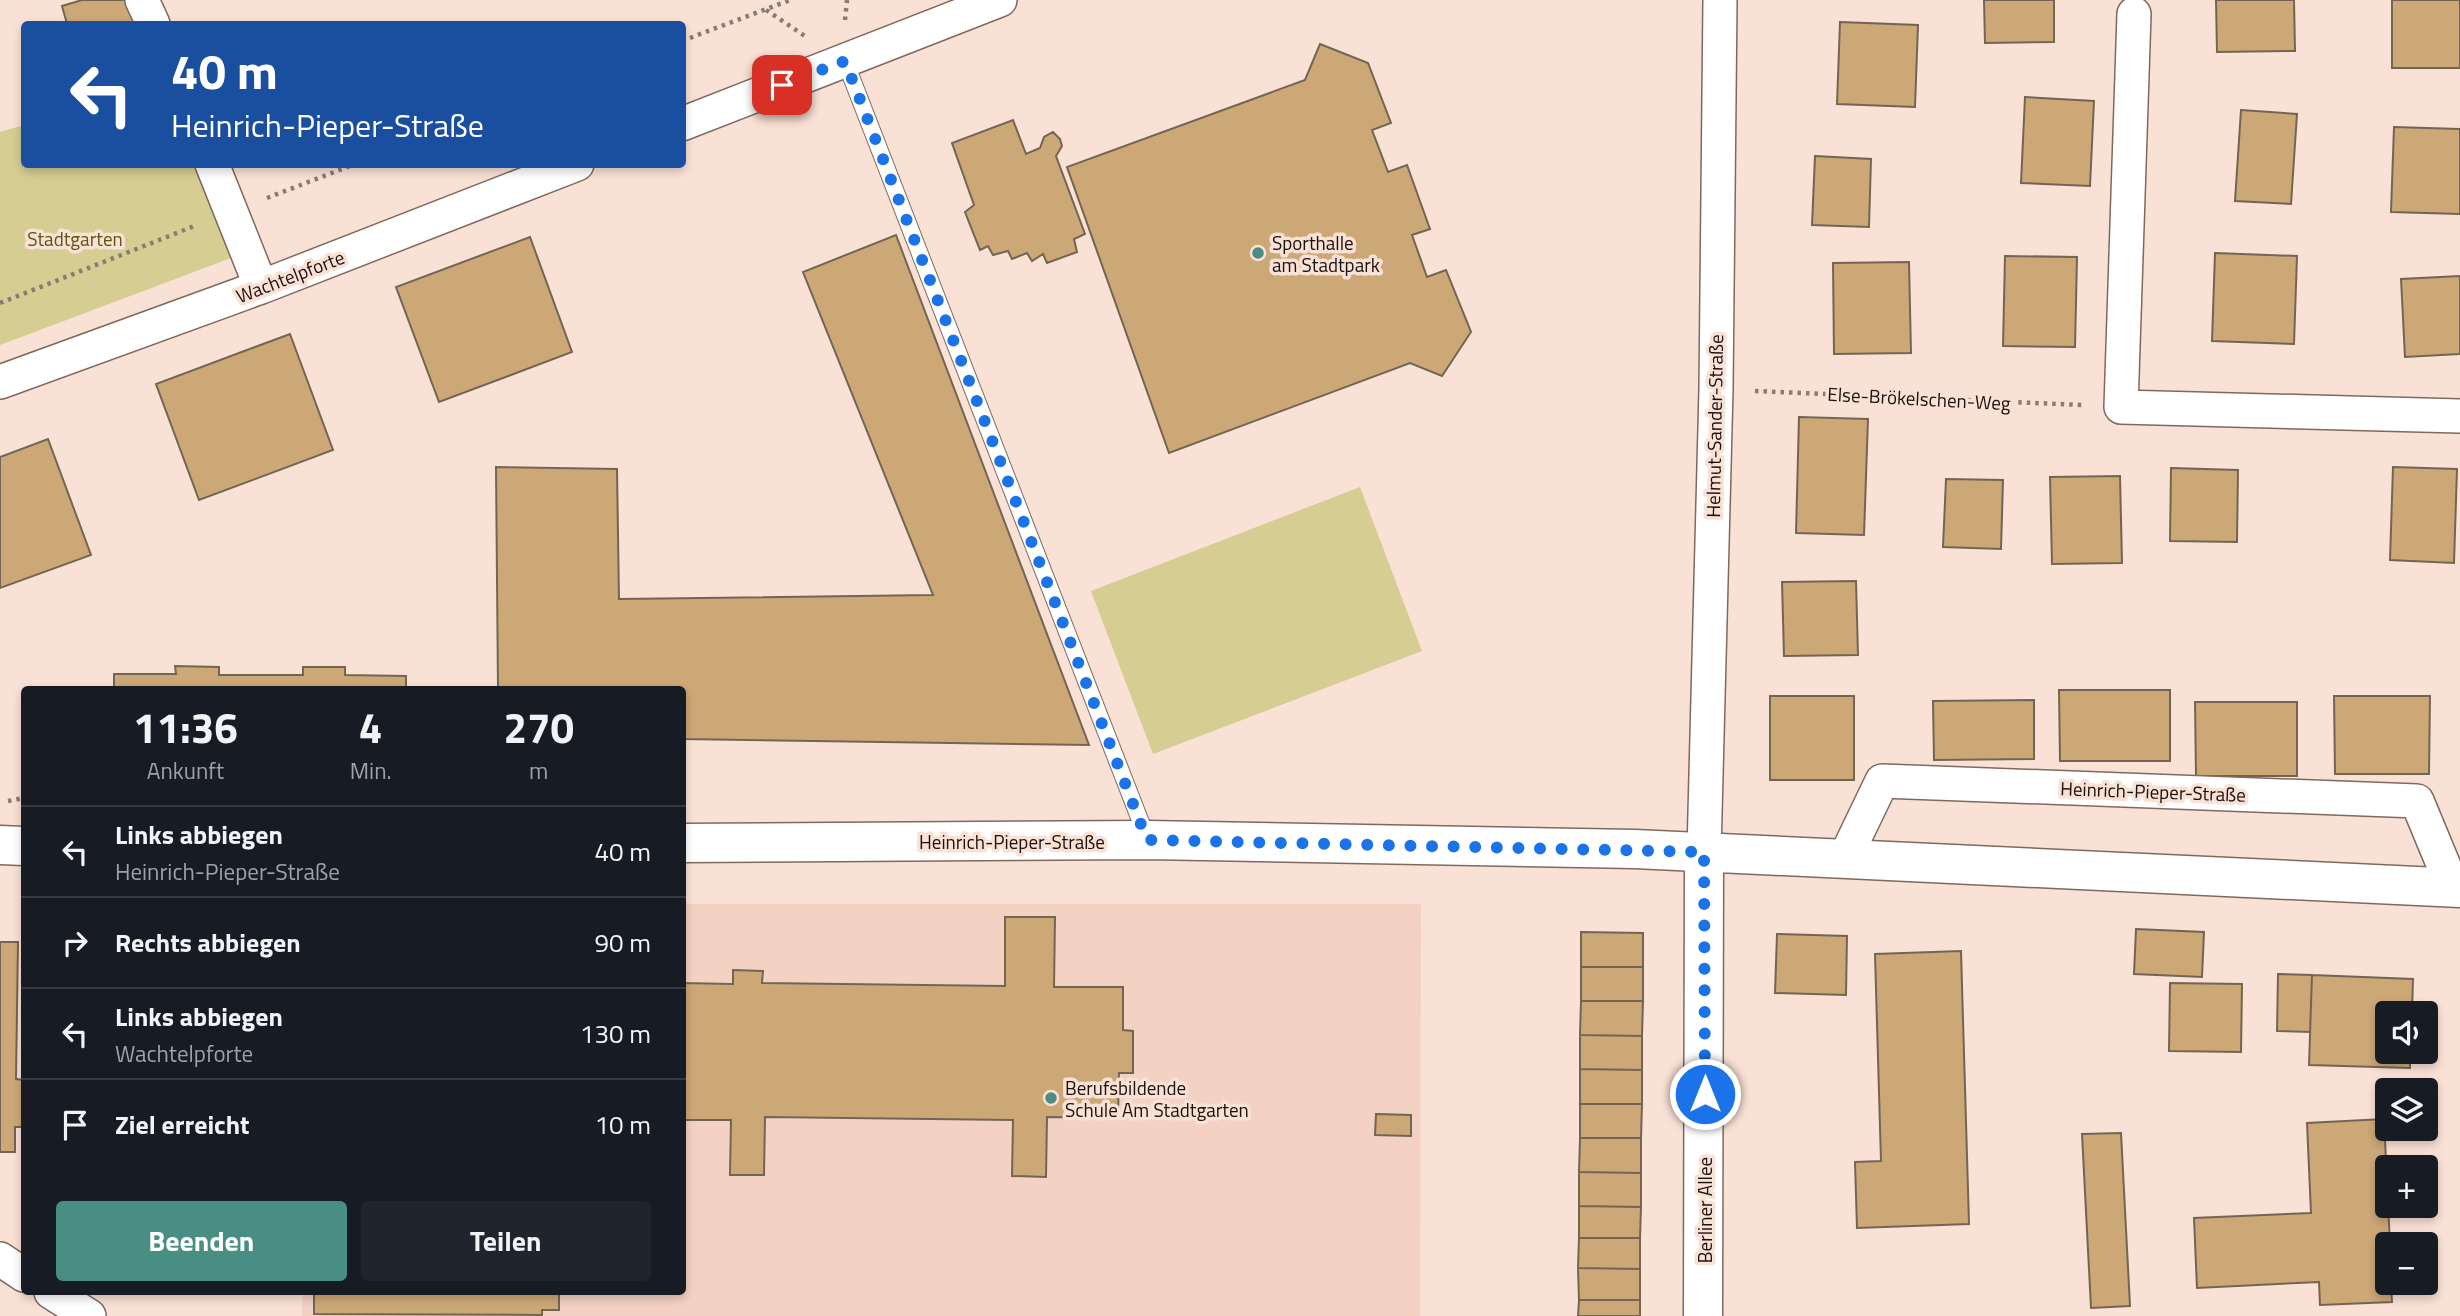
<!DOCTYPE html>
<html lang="de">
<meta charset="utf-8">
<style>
:root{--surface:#171b24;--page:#20242c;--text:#f1f3f6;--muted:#9ea1a6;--line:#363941;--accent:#498e85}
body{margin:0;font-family:"Titillium Web",sans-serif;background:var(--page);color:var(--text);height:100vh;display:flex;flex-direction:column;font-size:26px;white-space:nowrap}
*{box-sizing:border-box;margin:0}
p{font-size:23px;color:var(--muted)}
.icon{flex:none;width:38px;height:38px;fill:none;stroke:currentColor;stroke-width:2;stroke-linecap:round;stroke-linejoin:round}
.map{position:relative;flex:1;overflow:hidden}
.panel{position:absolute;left:21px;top:686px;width:665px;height:609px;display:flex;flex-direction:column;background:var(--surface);border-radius:7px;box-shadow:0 4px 10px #0003}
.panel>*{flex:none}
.guide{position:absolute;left:21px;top:21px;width:665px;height:147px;border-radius:7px;box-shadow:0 4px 10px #0003;background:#1a4fa0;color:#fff;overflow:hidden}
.controls{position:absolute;left:2375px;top:1001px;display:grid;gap:14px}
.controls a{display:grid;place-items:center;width:63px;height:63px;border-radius:7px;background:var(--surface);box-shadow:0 4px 10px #0003;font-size:35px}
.pin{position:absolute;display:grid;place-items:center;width:60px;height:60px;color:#fff;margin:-30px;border-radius:14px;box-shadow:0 4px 10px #0006}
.me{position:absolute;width:77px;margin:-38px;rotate:0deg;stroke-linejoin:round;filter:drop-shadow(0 0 5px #0008)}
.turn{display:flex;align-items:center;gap:24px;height:147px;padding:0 35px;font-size:32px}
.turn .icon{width:91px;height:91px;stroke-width:2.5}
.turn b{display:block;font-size:49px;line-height:60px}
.eta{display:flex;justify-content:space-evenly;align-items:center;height:119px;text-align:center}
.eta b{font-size:42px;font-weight:700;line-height:49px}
.primary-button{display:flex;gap:14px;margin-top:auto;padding:14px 35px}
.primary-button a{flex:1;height:80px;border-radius:7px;background:var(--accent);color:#fff;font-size:28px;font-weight:700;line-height:80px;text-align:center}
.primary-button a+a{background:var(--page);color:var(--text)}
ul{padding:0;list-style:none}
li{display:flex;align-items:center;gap:21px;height:91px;padding:0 35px;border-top:2px solid var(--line)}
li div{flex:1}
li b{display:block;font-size:26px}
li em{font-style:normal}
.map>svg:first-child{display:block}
.built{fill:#f3d2c3}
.green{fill:#d5cd92}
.building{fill:#cda877;stroke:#736554;stroke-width:2}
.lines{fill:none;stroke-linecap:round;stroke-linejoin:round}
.service-casing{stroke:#7f695f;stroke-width:18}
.minor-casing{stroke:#7f695f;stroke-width:36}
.tertiary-casing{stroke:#7f695f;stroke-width:41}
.path{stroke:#8b7b73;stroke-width:4.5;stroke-dasharray:3.5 5;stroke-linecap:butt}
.service{stroke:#fff;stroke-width:16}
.minor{stroke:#fff;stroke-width:33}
.tertiary{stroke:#fff;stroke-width:38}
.route{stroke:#1a73e8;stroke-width:12;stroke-dasharray:0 21.6}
.poi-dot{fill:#498e85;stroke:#fae1d5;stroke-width:2.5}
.labels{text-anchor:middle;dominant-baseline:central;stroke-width:7;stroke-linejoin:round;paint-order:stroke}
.park-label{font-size:19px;fill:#5e550e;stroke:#fae1d5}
.poi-label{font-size:19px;fill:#1a120e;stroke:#fae1d5;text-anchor:start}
.street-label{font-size:19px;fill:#1a120e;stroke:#fae1d5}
</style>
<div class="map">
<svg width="2460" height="1316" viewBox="0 0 2460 1316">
<rect width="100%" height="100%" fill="#fae1d5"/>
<!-- built -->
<path class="built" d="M683 904H1421L1420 1316H302V1292H682Z"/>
<!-- green -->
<path class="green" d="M24 125V164L195 165 231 258 0 345V132Z
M1360 487 1422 651 1153 754 1091 591Z"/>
<!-- building -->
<path class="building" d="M82 0H129L136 22 67 24 62 6Z
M1984 0H2054V42L1985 43Z
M2216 0H2294L2295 51 2217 52Z
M2392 0H2460V68H2392Z
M1840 22 1918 25 1915 107 1837 104Z
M1320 44 1368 63 1391 123 1372 130 1388 172 1407 165 1430 229 1412 235 1427 277 1446 270 1471 332 1442 376 1410 363 1169 453 1067 167 1305 80Z
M2025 97 2094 101 2090 186 2021 183Z
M2241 110 2297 114 2291 204 2235 201Z
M1013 120 1026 154 1040 148 1044 137 1053 132 1060 139 1062 146 1056 156 1085 234 1074 239 1077 252 1047 263 1043 254 1032 261 1027 253 1012 259 1008 251 993 255 988 246 980 250 965 212 974 205 952 143Z
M2394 127 2460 129V214L2391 212Z
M1815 156 1871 159 1869 227 1812 225Z
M896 235 1089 745 682 739V690H498L496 467 617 469 619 599 933 595 803 272Z
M530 237 572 352 439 402 396 287Z
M2215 253 2297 256 2294 344 2212 341Z
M2005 256 2077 257 2075 347 2003 346Z
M1909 262 1911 353 1834 354 1833 263Z
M2460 276V354L2405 357 2401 279Z
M290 334 333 450 199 500 156 384Z
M1799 417 1868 419 1864 535 1796 533Z
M48 439 91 555 0 588V457Z
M2393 467 2457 469 2454 563 2390 560Z
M2171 468 2238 470 2237 542 2170 541Z
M2120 476 2122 563 2052 564 2050 477Z
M1946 479 2003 480 2001 549 1943 547Z
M1856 581 1858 655 1784 656 1782 582Z
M175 666 219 667V675H303V667H345V675L406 676V690H114V674H176Z
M2059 690H2170V761H2060Z
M1770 696H1854V780H1770Z
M2334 696H2430L2429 774H2335Z
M2034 700V759L1934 760 1933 701Z
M2195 702H2297V776H2196Z
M1005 917H1055L1054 987H1123V1030L1133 1031V1073H1119L1118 1118 1047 1117 1046 1177 1012 1176 1013 1120 765 1117 764 1175H730L731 1120H682V983L733 984V970L763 971 762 983 1005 986Z
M2136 929 2204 932 2202 977 2134 974Z
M1581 932 1643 933V967H1581Z
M1777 934 1847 936 1846 995 1775 993Z
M0 942H18L16 1079 24 1080V1127H15V1152H0Z
M1961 951 1969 1224 1857 1228 1855 1162 1881 1161 1875 954Z
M1581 967H1643V1001H1581Z
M2278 974 2312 975 2310 1032 2277 1031Z
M2312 975 2413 979 2412 1013H2387V1052H2410V1068L2309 1065Z
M2170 983 2242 984 2241 1052 2169 1051Z
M1581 1001H1643L1642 1036 1580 1035Z
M1580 1035 1642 1036V1070L1580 1069Z
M1580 1069 1642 1070V1104H1580Z
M1580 1104H1642L1641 1138H1580Z
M1376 1114 1411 1115V1136L1375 1135Z
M2384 1119 2390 1244H2387V1283H2391L2392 1302 2320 1305 2319 1282 2197 1288 2194 1218 2311 1213 2307 1123Z
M2121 1133 2130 1306 2091 1308 2082 1134Z
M1580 1138H1641V1173L1579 1172Z
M1579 1172 1641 1173V1207L1579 1206Z
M1579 1206 1641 1207 1640 1238H1579Z
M1579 1238H1640V1269L1578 1268Z
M1578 1268 1640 1269V1300H1579Z
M314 1292H559V1310H542V1315L314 1314Z
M1579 1300H1640V1316H1578Z"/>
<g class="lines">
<defs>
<path id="service" d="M845 61 1147 838"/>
<path id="minor" d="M142 0 153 24
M2134 14 2121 407 2460 416
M682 124 1000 0
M212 164 261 287
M0 382 261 287 577 164
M1704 852 1716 389 1720 0
M1844 860 1882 781 2417 801 2453 888
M0 1259 24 1275
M51 1292 89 1316"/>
<path id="tertiary" d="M682 843 1148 840 1635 849 2460 888
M0 845 24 846
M1703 1316 1704 852"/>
</defs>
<!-- service casing -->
<use href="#service" class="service-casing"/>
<!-- minor casing -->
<use href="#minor" class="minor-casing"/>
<!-- tertiary casing -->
<use href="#tertiary" class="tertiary-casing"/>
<!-- path -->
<path class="path" d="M766 10 805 36
M845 20 847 0
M682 41 790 0
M267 198 355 164
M0 303 197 225
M1755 391 2082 405
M8 801 24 798"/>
<!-- service -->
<use href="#service" class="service"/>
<!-- minor -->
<use href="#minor" class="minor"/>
<!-- tertiary -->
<use href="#tertiary" class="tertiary"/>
</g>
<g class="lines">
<!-- route -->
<path class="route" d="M782 85 845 61 1147 840 1704 852 1705 1094"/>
</g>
<!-- markers -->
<g class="poi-dot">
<circle cx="1258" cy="253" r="7"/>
<circle cx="1051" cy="1098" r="7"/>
</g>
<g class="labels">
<!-- park labels -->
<g class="park-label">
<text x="75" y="238">Stadtgarten</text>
</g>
<!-- poi labels -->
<g class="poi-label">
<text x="1272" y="242">Sporthalle<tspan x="1272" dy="22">am Stadtpark</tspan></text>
<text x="1065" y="1087">Berufsbildende<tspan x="1065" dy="22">Schule Am Stadtgarten</tspan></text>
</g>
<!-- street labels -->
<g class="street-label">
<text transform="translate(290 276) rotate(-21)">Wachtelpforte</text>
<text transform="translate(1919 398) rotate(3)">Else-Brökelschen-Weg</text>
<text transform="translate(1714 426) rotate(-89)">Helmut-Sander-Straße</text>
<text transform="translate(2153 791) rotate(2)">Heinrich-Pieper-Straße</text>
<text x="1012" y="841">Heinrich-Pieper-Straße</text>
<text transform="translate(1704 1210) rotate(-90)">Berliner Allee</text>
</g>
</g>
</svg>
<div class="controls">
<a><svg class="icon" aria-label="sound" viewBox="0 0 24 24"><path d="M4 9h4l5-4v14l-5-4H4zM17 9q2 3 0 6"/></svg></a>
<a><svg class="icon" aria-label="layers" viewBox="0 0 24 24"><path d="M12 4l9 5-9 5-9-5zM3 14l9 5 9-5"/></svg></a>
<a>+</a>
<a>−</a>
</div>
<div class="pin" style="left:782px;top:85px;background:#d93025"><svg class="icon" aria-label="arrive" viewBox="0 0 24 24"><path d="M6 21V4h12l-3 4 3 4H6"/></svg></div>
<svg class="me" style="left:1705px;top:1094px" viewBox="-20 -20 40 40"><circle r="17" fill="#1a73e8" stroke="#fff" stroke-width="3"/><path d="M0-11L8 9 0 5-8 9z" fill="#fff"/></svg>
<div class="guide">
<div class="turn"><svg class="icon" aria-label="left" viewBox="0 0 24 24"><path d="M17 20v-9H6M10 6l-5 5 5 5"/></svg><div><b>40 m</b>Heinrich-Pieper-Straße</div></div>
</div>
<section class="panel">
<div class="eta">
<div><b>11:36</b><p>Ankunft</p></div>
<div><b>4</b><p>Min.</p></div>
<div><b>270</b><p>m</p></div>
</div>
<ul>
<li><svg class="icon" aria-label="left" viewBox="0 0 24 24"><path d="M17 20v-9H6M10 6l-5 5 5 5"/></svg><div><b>Links abbiegen</b><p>Heinrich-Pieper-Straße</p></div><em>40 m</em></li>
<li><svg class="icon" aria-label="right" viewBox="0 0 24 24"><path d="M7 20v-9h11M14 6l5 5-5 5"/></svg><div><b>Rechts abbiegen</b></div><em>90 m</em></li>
<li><svg class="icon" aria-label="left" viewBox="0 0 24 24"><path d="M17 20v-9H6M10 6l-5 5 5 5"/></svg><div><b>Links abbiegen</b><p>Wachtelpforte</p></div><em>130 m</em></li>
<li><svg class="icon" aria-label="arrive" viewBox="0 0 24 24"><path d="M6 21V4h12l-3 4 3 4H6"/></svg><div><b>Ziel erreicht</b></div><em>10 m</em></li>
</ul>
<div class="primary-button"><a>Beenden</a><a>Teilen</a></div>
</section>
</div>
